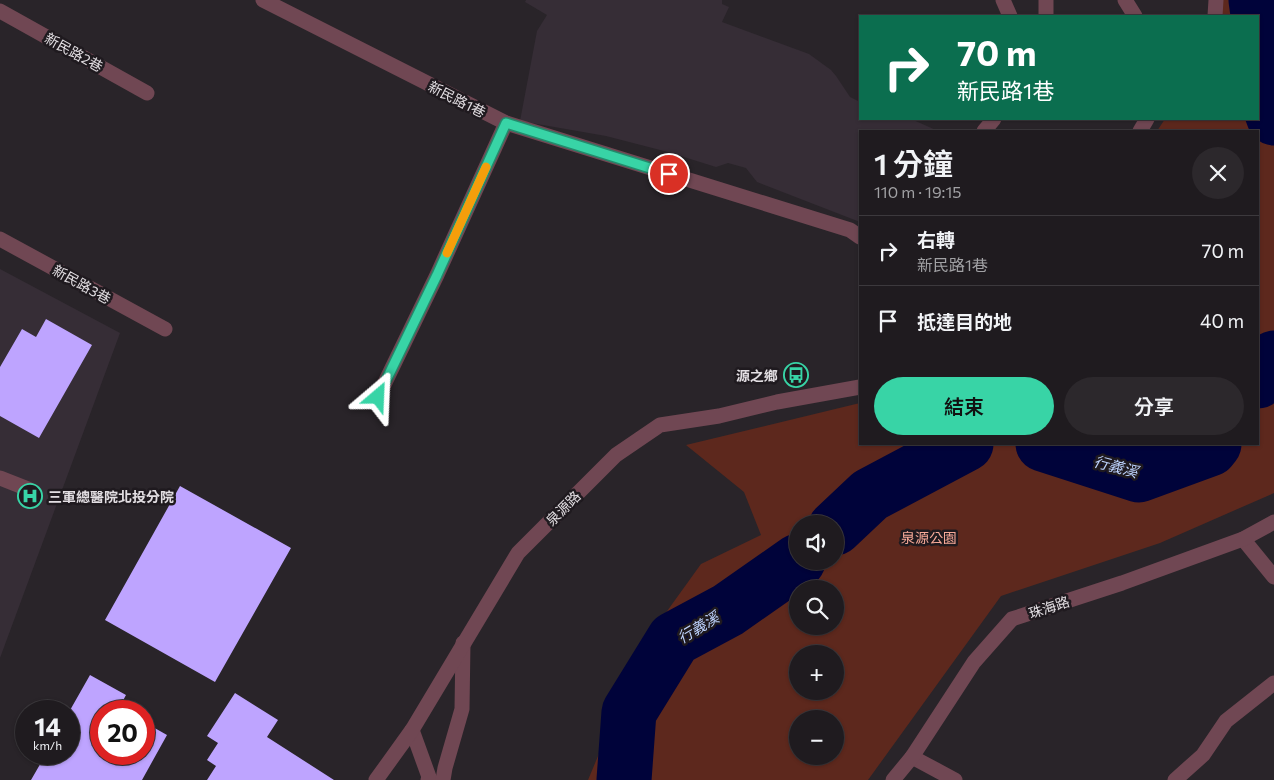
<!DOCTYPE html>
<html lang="zh-TW">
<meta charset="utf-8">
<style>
:root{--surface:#1f1b1f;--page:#2c282c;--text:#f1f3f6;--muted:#a1a1a4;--line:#3c393d;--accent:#38d4a6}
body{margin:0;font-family:Commissioner,"Noto Sans TC",sans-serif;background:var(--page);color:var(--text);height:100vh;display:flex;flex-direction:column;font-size:19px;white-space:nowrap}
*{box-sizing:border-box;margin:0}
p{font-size:16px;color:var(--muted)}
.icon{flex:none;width:28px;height:28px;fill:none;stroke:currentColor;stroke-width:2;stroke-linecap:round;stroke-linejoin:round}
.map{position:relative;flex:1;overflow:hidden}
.side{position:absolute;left:859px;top:130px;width:400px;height:315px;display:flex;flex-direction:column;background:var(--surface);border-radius:0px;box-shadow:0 1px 4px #0004,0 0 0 1px var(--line)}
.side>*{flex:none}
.banner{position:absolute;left:859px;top:15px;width:400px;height:105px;border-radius:0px;box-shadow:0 1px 4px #0004,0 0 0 1px var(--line);background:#0b6e4f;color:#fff;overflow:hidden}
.controls{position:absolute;left:789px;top:515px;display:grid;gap:10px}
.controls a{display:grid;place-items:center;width:55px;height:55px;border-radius:50%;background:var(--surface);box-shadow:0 1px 4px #0004,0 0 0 1px var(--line);font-size:25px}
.speed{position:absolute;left:15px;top:700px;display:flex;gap:10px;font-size:25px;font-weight:700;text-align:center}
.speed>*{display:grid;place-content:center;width:65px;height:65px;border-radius:50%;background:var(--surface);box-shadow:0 1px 4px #0004,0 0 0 1px var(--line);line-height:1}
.speed small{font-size:12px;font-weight:400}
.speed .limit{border:8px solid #d22;background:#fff;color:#111}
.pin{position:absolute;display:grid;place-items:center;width:42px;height:42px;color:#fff;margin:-21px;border:2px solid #fff;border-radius:50%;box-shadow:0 1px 5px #0007}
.me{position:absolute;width:55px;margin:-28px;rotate:26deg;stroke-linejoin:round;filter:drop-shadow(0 0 4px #0008)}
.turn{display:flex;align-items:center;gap:18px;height:105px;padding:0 15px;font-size:22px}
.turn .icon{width:65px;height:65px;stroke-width:2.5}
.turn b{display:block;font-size:35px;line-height:42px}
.round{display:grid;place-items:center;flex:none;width:52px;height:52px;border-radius:26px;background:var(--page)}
.overview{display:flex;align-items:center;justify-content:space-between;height:85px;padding:0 15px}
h1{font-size:30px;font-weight:600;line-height:38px}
.action{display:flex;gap:10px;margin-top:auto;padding:10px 15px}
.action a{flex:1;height:58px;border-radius:30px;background:var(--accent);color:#111;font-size:20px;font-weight:600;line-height:58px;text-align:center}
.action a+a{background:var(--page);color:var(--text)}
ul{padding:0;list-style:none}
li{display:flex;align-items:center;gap:15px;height:70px;padding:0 15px;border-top:1px solid var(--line)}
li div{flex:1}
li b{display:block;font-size:19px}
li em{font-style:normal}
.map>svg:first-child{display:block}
.built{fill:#362d36}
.green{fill:#5d281d;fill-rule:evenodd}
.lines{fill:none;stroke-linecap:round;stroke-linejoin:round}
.stream{stroke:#00033a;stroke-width:9}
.river{stroke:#00033a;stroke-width:55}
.building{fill:#bea4ff}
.service{stroke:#704753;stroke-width:15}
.minor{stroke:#704753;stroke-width:15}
.tertiary{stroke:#704753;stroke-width:15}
.route-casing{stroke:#248a6c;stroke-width:12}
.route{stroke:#38d4a6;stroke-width:9}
.slow{stroke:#f59e0b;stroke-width:9}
.labels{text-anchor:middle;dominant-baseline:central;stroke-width:5;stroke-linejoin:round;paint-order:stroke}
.street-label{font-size:14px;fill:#e2dee2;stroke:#1f1a1f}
.poi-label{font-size:14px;font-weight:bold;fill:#e2dee2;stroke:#1f1a1f;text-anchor:end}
.park-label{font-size:14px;fill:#f7a998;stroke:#1f1a1f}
.water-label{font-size:15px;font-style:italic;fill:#bed3fe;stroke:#1f1a1f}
</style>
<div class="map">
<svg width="1274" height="780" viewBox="0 0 1274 780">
<rect width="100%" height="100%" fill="#292429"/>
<!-- built -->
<path class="built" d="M526 0H722V4L729 7 722 22 809 54 831 70 836 76 850 97 860 102V119H911L938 131H860V222L757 182 746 168 728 163 716 167 668 152 606 136 520 121 537 31 547 15 525 2Z
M0 269 120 333 0 658Z"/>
<!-- green -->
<path class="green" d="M1219 0H1274V493L1160 543 1001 596 868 780H588L647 639 701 564 761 535 744 492 686 445 860 403V444H1258V131H1157L1165 119H1258V16H1213ZM798 524H835V561H798ZM798 589H835V626H798ZM798 654H835V691H798ZM798 719H835V756H798Z"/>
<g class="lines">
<!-- stream -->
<path class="stream" d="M1271 110 1274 111"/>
<!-- river -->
<path class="river" d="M1256 0 1271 110 1274 118
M1258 381 1274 358
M1043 444 1139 475 1210 449 1214 444
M835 528 870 495 966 444
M624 780 629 712 674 639 728 610 798 561"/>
</g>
<!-- building -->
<path class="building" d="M46 319 92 345 39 438 0 416V367L22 329 36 337Z
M180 486 291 548 215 682 105 620Z
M90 675 126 695 119 708 125 711H101V754H144V722L167 735 142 780H31L46 754H69V712Z
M235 693 278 720 267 737 334 780H207L216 766 207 760 218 743 207 736Z"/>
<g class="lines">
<!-- service -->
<path class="service" d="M1003 0 1010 16
M0 11 147 93
M1140 131 1147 119
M378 397 437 275 506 123
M0 478 28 489
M1243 539 1274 577
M412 730 429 777 428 780
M912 757 955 780
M1175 780 1203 755 1226 721 1274 683"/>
<!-- minor -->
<path class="minor" d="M263 0 506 123 850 230 860 237
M1125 0 1135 16
M1215 16 1216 0
M0 239 165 329
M443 780 445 768 462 709 463 643
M893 780 912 757 974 662 1012 619 1122 583 1243 539 1274 522"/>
<!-- tertiary -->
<path class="tertiary" d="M1046 0V16
M984 131 994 119
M376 780 412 730 518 553 616 455 660 425 719 416 777 402 860 387"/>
</g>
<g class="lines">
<defs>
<path id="route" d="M378 397 437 275 506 123 669 174"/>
</defs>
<!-- route casing -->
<use href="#route" class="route-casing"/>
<!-- route -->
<use href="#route" class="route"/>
<!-- slow -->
<path class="slow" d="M447 253 486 167"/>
</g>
<!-- icons -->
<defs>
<symbol id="bus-ring" viewBox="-11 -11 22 22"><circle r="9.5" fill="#1f1a1f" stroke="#38d4a6" stroke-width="1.5"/><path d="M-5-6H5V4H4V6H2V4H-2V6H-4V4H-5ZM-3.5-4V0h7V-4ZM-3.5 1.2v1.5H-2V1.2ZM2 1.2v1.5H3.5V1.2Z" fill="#38d4a6"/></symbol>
<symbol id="hospital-ring" viewBox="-11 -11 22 22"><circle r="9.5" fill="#1f1a1f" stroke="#38d4a6" stroke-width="1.5"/><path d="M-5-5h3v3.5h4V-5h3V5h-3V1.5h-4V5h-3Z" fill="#38d4a6"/></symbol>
</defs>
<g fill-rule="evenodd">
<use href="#bus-ring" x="782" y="361" width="28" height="28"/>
<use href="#hospital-ring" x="16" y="482" width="28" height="28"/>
</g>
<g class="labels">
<!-- street labels -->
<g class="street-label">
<text transform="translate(74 52) rotate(29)">新民路2巷</text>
<text transform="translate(457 99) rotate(27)">新民路1巷</text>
<text transform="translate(82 284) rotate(29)">新民路3巷</text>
<text transform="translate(563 508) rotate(-45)">泉源路</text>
<text transform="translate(1049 607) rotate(-18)">珠海路</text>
</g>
<!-- poi labels -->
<g class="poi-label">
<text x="778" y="375">源之鄉</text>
<text x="48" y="496" text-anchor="start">三軍總醫院北投分院</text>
</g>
<!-- park labels -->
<g class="park-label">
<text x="929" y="537">泉源公園</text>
</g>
<!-- water labels -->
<g class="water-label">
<text transform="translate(1116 466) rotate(15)">行義溪</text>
<text transform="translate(698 627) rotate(-31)">行義溪</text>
</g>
</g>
</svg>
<div class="controls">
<a><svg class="icon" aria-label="sound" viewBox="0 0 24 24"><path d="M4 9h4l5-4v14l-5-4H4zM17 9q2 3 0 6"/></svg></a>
<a><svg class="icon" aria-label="search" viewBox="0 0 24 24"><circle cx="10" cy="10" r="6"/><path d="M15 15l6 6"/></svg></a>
<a>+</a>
<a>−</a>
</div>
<div class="speed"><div>14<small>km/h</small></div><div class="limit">20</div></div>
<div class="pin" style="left:669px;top:174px;background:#d93025"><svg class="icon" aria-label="arrive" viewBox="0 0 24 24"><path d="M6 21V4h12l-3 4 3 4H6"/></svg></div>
<svg class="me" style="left:378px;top:397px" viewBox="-20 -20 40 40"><path d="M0-17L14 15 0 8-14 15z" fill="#38d4a6" stroke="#fff" stroke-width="4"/></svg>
<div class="banner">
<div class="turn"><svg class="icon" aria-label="right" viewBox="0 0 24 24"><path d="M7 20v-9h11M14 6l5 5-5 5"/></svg><div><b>70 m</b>新民路1巷</div></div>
</div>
<section class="side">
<div class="overview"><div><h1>1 分鐘</h1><p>110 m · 19:15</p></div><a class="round"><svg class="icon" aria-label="close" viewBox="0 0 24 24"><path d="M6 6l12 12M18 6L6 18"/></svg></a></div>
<ul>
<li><svg class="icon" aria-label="right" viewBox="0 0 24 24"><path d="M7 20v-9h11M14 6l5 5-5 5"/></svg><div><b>右轉</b><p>新民路1巷</p></div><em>70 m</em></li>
<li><svg class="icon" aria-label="arrive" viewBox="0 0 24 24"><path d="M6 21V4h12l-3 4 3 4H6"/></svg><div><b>抵達目的地</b></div><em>40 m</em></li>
</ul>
<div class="action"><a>結束</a><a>分享</a></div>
</section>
</div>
